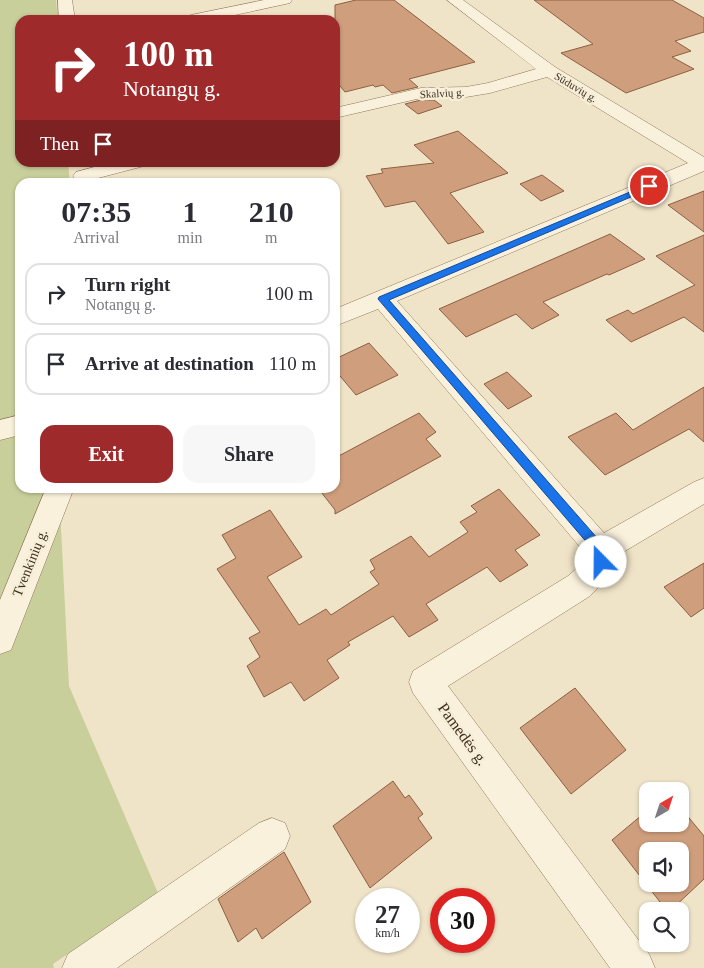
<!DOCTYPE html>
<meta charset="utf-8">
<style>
:root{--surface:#fff;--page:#f7f7f7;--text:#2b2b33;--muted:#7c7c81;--line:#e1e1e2;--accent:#9e2a2b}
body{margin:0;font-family:"Times New Roman",serif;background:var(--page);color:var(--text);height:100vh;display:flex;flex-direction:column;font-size:19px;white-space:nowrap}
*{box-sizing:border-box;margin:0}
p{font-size:16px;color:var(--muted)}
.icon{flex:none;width:28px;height:28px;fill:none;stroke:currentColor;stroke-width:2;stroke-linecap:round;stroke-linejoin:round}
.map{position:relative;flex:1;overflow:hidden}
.drawer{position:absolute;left:15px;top:178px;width:325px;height:315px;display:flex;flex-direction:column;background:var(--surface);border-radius:15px;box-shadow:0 1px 4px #0004}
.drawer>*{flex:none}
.hud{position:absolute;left:15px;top:15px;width:325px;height:152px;border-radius:15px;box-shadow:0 1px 4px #0004;background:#9e2a2b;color:#fff;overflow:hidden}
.needle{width:32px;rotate:39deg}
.buttons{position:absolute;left:639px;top:782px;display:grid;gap:10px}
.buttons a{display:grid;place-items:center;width:50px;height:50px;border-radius:10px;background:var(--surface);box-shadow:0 1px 4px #0004;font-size:25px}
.speed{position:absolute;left:355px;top:888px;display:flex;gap:10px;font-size:25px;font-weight:700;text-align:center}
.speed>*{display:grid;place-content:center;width:65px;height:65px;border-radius:50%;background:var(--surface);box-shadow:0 1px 4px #0004;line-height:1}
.speed small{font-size:12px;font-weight:400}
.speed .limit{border:8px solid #d22;background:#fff;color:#111}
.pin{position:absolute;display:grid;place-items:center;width:42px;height:42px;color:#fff;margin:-21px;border:2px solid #fff;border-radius:50%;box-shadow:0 1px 5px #0007}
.me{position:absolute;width:55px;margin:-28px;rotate:338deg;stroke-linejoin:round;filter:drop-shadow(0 0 4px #0008)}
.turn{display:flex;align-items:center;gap:18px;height:105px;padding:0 25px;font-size:22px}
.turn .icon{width:65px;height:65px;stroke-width:2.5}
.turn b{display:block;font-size:35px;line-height:42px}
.then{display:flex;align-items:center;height:48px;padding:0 25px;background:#0003;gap:10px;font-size:19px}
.eta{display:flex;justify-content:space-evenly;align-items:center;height:85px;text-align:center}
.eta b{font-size:30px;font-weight:700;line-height:35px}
.primary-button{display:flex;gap:10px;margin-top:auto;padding:10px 25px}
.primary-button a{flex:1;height:58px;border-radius:15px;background:var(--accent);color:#fff;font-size:20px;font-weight:700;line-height:58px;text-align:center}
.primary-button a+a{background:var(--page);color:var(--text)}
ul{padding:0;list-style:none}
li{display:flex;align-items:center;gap:15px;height:62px;margin:0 10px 8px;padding:0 15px;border:2px solid var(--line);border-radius:15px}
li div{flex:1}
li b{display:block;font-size:19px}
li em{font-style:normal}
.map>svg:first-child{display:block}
.green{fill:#c9cf9b}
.building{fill:#cf9f7d;stroke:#8d5f41;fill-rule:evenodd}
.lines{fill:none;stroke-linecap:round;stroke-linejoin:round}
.minor-casing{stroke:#8d765c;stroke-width:1}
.minor{fill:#faf1dc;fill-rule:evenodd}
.route{fill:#1a73e8;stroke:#114b97}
.labels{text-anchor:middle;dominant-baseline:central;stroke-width:5;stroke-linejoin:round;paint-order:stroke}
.far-street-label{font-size:11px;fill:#3d2e20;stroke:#f7eed8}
.street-label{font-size:14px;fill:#3d2e20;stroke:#f7eed8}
.near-street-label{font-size:16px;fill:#3d2e20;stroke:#f7eed8}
</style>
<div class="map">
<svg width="704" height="968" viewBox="0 0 704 968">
<rect width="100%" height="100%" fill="#f0e4c8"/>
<!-- green -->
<path class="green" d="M0 0H56L58 20H20V162L68 163 70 182H20V488H59L69 686 158 893 53 964 54 968H0Z"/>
<!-- building -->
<path class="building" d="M356 0H394L475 62 409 79 418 87 392 93 383 85 375 87 373 85 345 92 335 80V5Z
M534 0H672L704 18V32L675 41 691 51 672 57 694 69 626 93 561 53 593 44Z
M421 100H434L442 106 418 114 405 104Z
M458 131 508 173 450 193 484 232 448 244 415 201 385 207 366 176 383 173 381 169 434 163 414 145Z
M542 175 564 191 541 201 520 184Z
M704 191V232L668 205Z
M610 234 645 259 609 275 607 274 543 302 559 315 532 329 516 314 466 337 439 309Z
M704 235V332L684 317 631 342 606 320 628 310 633 314 695 285 656 256Z
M369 343 398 375 356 395 335 370V359Z
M507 372 532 396 508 409 484 384Z
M704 387V442L689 429 605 475 568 437 616 413 633 430Z
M419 413 436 432 426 439 441 456 335 514V510L318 488H335V458Z
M499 489 540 535 515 550 528 565 500 582 487 567 426 604 438 620 409 637 393 616 348 642 350 645 327 660 339 678 304 701 291 682 264 697 247 666 260 657 249 638 260 632 217 569 236 558 222 535 270 510 302 557 267 577 299 625 326 609 331 615 379 584 370 572 375 569 370 560 411 536 429 557 468 532 460 522 477 512 471 506Z
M704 563V608L691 617 664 587Z
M575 688 626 750 571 794 520 728Z
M393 781 405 798 409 795 423 814 418 818 432 838 370 888 333 826Z
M680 807 704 836V879L670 911H667L612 840 648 810V824H680ZM648 851H680V884H648Z
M284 852 311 902 262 939 256 928 238 942 218 899Z"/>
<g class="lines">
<defs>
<path id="minor" d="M58 0H72L75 20H59Z
M264 0H292L290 3 212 20H183L186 17 191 15Z
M447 0H463L555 67 704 157V171L397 301 604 533 694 482 704 478V504L615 557 605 580 590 596 448 686 649 954 655 968H610L413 693 409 682 413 671 568 576 584 562 586 554 378 309 335 326V309L688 163 547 77 490 93 466 97 421 98 335 118V108L421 88 466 87 488 83 536 69Z
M113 162H146L144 166 83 182 76 180 73 176 76 172Z
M20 415V435L0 440V420Z
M46 488H74L11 650 0 654V600Z
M272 818 285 823 290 836 285 849 117 968H62L68 954 259 823Z"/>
</defs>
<!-- minor casing -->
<use href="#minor" class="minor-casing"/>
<!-- minor -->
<use href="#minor" class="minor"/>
</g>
<!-- route -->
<path class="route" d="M649 184 653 186 652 188 389 300 605 547 607 550 605 565 601 567 597 565 595 552 378 299 379 297Z"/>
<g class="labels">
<!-- far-street labels -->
<g class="far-street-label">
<text transform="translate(576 87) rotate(31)">Sūduvių g.</text>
<text transform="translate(442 93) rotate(-3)">Skalvių g.</text>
</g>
<!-- street labels -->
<g class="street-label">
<text transform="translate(30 563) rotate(-68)">Tvenkinių g.</text>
</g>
<!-- near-street labels -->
<g class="near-street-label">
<text transform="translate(463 734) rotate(54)">Pamedės g.</text>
</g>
</g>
</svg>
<div class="buttons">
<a><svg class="needle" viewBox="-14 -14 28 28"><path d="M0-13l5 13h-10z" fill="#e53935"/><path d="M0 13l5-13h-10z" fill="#7c7c81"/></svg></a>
<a><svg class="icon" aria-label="sound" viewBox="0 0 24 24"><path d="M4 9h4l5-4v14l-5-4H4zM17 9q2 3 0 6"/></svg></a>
<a><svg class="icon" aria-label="search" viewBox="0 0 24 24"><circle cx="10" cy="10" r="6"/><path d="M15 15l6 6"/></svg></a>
</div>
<div class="speed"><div>27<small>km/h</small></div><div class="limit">30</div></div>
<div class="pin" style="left:649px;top:186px;background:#d93025"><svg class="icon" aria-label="arrive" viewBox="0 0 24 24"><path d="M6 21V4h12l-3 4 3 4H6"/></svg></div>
<svg class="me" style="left:601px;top:562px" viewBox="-20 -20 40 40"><circle r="19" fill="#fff"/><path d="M0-13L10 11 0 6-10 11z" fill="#1a73e8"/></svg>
<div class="hud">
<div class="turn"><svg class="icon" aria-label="right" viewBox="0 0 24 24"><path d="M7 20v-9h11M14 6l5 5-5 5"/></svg><div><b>100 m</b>Notangų g.</div></div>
<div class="then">Then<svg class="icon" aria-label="arrive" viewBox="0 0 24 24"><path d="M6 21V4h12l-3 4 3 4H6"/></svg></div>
</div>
<section class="drawer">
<div class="eta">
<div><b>07:35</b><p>Arrival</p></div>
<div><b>1</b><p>min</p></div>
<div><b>210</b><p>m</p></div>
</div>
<ul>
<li><svg class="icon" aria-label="right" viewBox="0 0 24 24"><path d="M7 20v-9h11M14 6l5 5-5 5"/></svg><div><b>Turn right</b><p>Notangų g.</p></div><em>100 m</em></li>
<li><svg class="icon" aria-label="arrive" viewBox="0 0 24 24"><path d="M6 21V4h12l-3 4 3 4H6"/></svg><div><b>Arrive at destination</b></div><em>110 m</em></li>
</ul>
<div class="primary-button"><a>Exit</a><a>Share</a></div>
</section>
</div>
